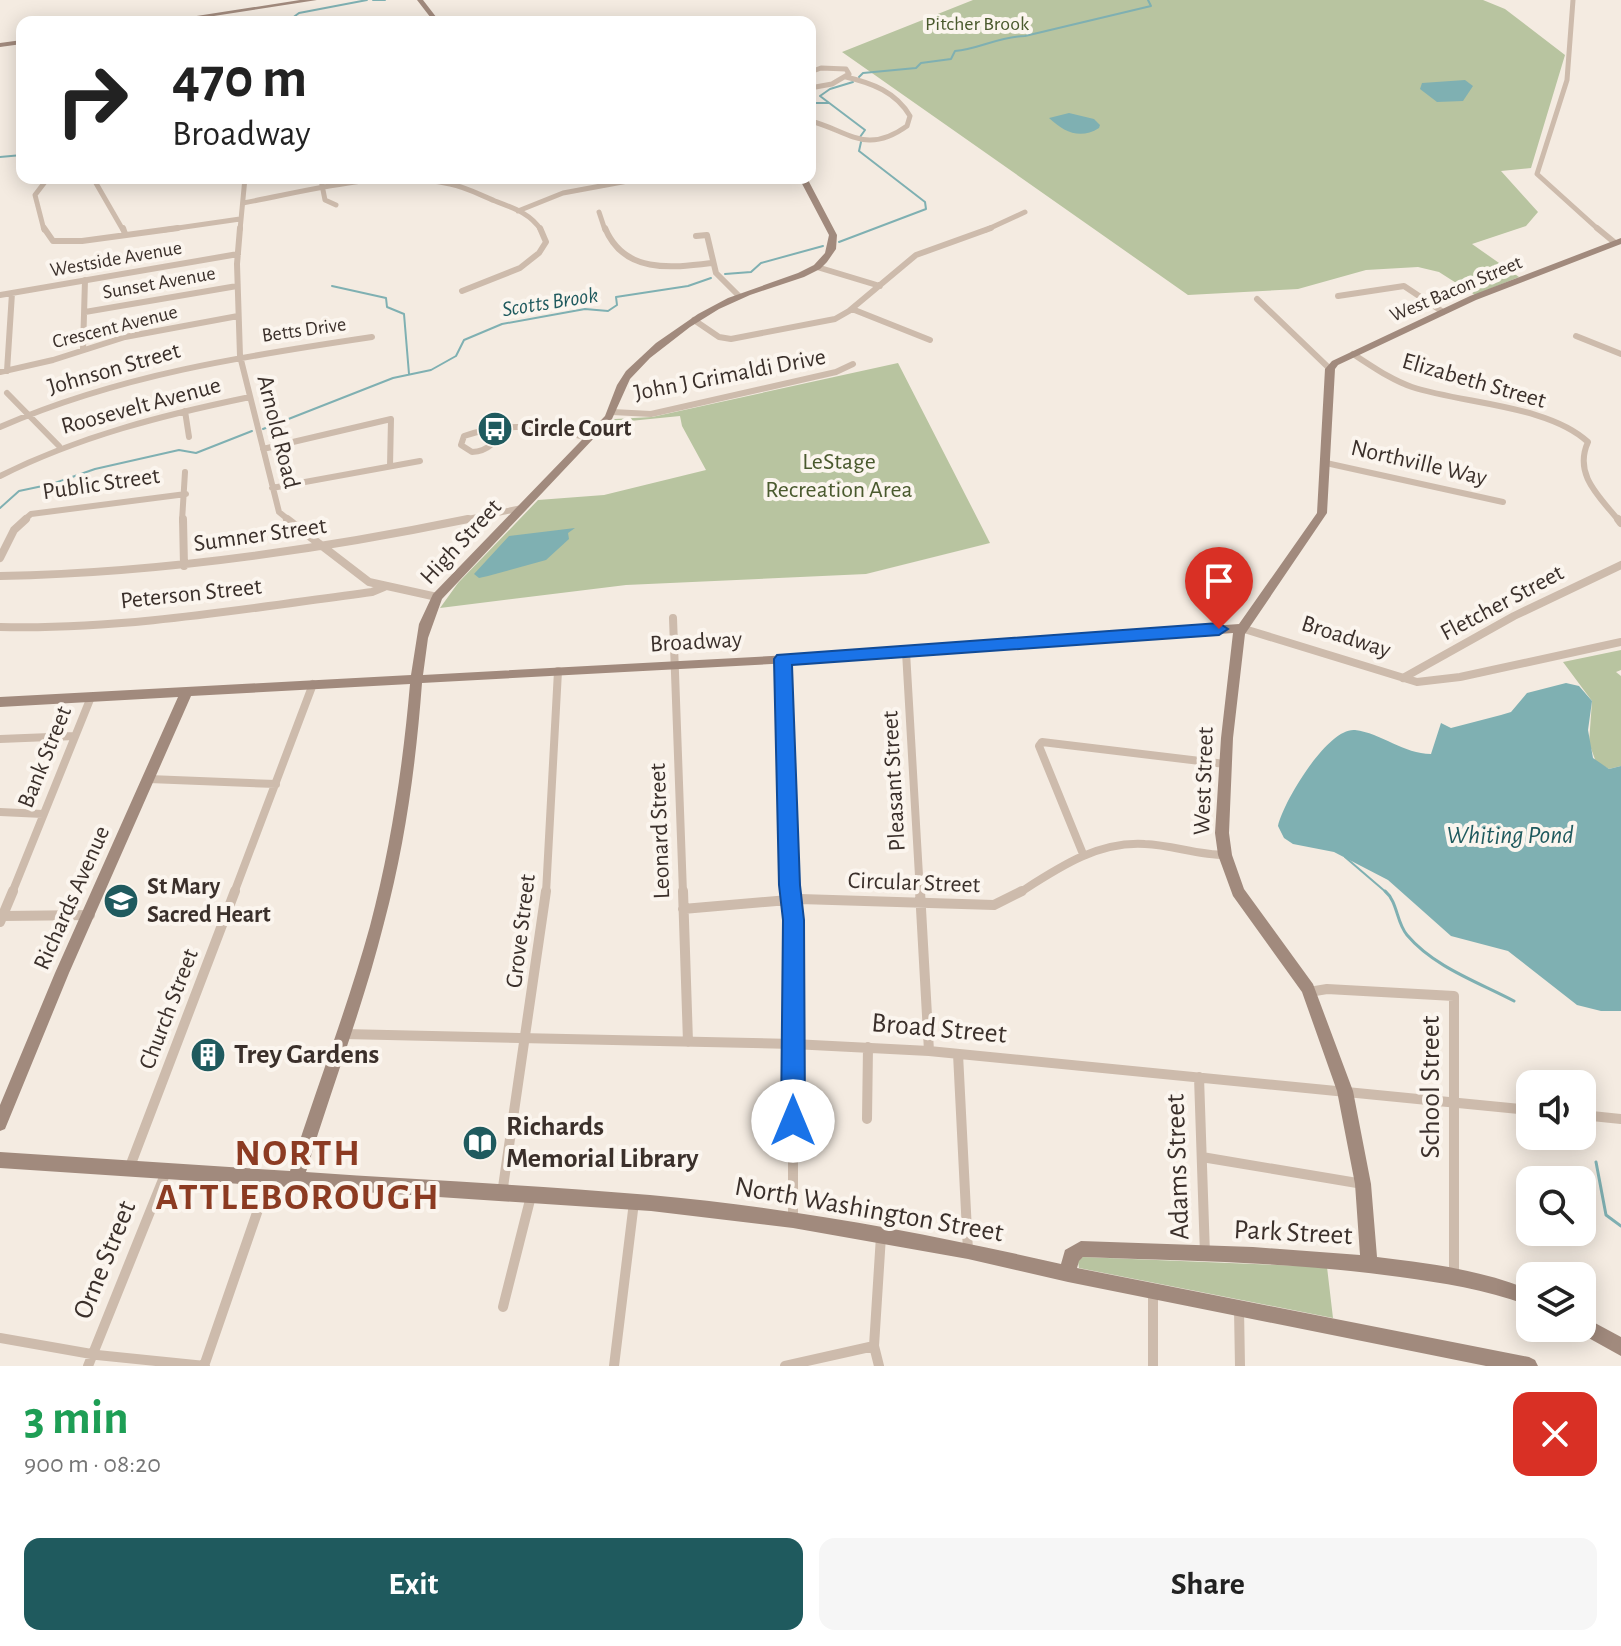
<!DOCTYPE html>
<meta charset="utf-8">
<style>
:root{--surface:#fff;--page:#f6f6f6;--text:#222;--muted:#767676;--accent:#1f5a5e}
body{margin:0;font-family:"Alegreya Sans",sans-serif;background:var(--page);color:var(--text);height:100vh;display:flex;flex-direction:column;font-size:30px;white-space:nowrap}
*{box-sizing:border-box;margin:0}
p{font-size:26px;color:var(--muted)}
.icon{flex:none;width:44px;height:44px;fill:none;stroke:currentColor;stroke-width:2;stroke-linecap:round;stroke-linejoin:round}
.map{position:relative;height:1366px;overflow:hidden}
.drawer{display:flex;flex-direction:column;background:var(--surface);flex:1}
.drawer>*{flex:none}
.hud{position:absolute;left:16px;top:16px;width:800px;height:168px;border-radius:16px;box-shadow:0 4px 20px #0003;background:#fff;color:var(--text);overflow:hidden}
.tools{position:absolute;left:1516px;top:1070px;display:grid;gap:16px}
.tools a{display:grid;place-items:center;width:80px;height:80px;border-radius:16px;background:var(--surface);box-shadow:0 4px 20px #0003;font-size:40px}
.pin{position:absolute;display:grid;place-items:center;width:68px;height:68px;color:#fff;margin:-82px -34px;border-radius:50% 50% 50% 0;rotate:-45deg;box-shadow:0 0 8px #0007}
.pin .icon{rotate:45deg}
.me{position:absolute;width:88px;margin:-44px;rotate:0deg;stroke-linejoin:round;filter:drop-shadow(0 0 6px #0008)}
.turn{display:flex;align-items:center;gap:28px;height:168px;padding:0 24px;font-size:36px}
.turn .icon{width:104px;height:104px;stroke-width:2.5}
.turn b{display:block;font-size:56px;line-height:68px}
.round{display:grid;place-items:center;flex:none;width:84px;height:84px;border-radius:16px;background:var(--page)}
.head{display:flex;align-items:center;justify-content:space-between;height:136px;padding:0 24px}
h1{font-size:48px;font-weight:700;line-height:60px;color:#1e9e55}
.button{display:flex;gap:16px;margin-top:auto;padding:16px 24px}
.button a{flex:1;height:92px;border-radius:16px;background:var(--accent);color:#fff;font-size:32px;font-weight:700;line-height:92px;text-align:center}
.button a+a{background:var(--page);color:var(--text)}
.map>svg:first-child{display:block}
.green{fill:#b8c4a0}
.water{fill:#7fb0b2}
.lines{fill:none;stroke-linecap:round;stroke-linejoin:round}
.stream-far1{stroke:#7fb0b2;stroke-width:2}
.stream{stroke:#7fb0b2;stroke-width:3}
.street-far3{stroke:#cdbbac;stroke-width:5}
.street-far2{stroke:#cdbbac;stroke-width:6}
.street-far1{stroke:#cdbbac;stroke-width:8}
.street{stroke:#cdbbac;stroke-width:10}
.secondary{fill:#a18a7d;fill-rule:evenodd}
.route{fill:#1a73e8;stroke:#114b97;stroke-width:2}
.labels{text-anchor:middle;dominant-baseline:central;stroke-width:8;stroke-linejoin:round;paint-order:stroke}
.far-park-label{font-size:20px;fill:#4a5a2e;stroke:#fbf5ee}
.far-street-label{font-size:20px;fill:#3b302b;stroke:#fbf5ee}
.far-water-label{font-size:22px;font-style:italic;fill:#1f5a5e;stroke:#fbf5ee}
.street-label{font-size:24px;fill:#3b302b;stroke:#fbf5ee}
.poi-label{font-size:24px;font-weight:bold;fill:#3b302b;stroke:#fbf5ee;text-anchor:start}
.park-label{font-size:24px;fill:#4a5a2e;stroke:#fbf5ee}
.water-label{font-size:26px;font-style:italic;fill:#1f5a5e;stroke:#fbf5ee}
.near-street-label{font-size:28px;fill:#3b302b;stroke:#fbf5ee}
.near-poi-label{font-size:28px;font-weight:bold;fill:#3b302b;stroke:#fbf5ee;text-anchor:start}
.near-district-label{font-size:38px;font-weight:bold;letter-spacing:2px;fill:#8c3b22;stroke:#fbf5ee}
</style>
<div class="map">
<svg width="1621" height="1366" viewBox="0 0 1621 1366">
<rect width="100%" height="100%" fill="#f4ebe1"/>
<!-- green -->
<path class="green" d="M973 0H1483L1505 9 1565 55 1531 168 1501 171 1538 212 1526 226 1472 244 1519 277 1475 295 1439 272 1418 267 1366 270 1298 289 1188 295 842 52Z
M898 363 990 543 866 574 626 585 440 608 458 583 538 500 604 495 706 470 682 426 680 416 610 423 615 419 652 417Z
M1621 650V670L1616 672 1621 676V766L1609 769 1596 762 1589 743 1592 701 1563 662Z
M1083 1257 1327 1267 1333 1318 1079 1268 1078 1261Z"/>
<!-- water -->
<path class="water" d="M1465 80 1473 86 1463 101 1437 102 1420 89 1422 83Z
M1069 113 1094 119 1100 125 1099 128C1080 140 1064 132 1049 118Z
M575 528 568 533 569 539 546 560 488 576 479 578 474 574 509 536Z
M1566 683 1579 686 1592 701 1588 730 1593 758 1609 769 1621 766V1011H1601L1577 1005 1508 951 1451 936 1388 880 1334 852 1293 844 1284 838 1278 826C1283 802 1328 727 1355 730 1381 733 1404 754 1431 754L1441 723 1451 728 1501 715 1511 712 1527 693Z"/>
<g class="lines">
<!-- stream-far1 -->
<path class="stream-far1" d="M373 0H385
M287 22 299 13 367 0
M859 77 863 73 916 68 921 63 951 59 955 51C979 49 1000 36 1025 36L1151 6 1148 0
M853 82 830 89 820 96 865 130 860 137
M810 103H829
M0 157 22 155
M839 242 926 209 925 202 859 151 861 142
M725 274 751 272 761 263 823 246
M332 286 386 298 387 307 404 314 409 374
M263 429 393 378 431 370 456 356 464 340 502 324 585 309 608 311 617 305 616 297 688 286 711 278
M0 508 19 491 52 484 95 469 179 450 196 453 252 431
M1345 857 1387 893"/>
<!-- stream -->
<path class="stream" d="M1385 891C1398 902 1396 922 1407 935 1434 967 1478 982 1514 1001
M1596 1162 1606 1215 1621 1226"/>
<!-- street-far3 -->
<path class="street-far3" d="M1573 0 1567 80 1537 174 1599 230
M810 72 821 68 846 69 849 74 832 84 810 88
M810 121C848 130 865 156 907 126L910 116C896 92 872 83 846 77
M93 178 123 230
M317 178 321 180 325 200 336 205
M243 203C309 191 382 169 450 184 466 187 480 195 495 201 513 208 530 213 541 230
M518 211 563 193 644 178
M599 212 605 230
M44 230 35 195 48 178
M164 230 240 219
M240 230 245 178
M986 230 1025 212"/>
<!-- street-far2 -->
<path class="street-far2" d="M44 228 53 241H82L178 228
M123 228 125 234
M240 228 237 264 240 356 279 512 290 521
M605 228C624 274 671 268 712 263
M1597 228 1614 242
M696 236 707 235 716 273 739 296
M817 267 880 286
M462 291 520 268 539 253 546 242 540 228
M0 295 238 254
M1338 296 1404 286 1443 312
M1257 299 1330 369
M852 309 930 340
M85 312 237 286
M694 320 719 337 731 339 835 319 849 311 916 255 991 228
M1576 336 1621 354
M83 349 85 280
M1353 354C1372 366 1391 380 1412 387 1464 404 1548 405 1588 442 1573 475 1600 497 1619 521
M7 371 12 293
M0 372 53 360 125 337 238 316
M7 393 59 446
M185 411 189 437
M612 412 651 414 836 372 853 364
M0 427C119 375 244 356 372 337
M500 427C497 443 488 451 472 452L461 445 464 436C506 421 546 427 589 438
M263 449 391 419 390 466
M1326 463 1503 502
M0 476C80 436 163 415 250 397
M272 488 420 461
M23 521 31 514 186 494
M182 521 185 472
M458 521 522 508"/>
<!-- street-far1 -->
<path class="street-far1" d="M183 519 184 566
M287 519 369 582 437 597
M1618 519 1621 523
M0 558 14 530 26 519
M0 576C158 573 313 551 468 519
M673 618 683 893
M0 627C124 630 250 608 372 592L384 587
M1241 628 1417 682 1460 677 1621 642
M906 652 920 893
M783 659 790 893
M1403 678 1514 616 1621 565
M0 739 75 736
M149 779 276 784
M0 812 43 814
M1083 854 1039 746 1042 742 1225 764
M12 893 91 697
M234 893 313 684
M546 893 558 671
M1019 893C1058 868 1097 841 1145 844 1172 845 1198 855 1225 855"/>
<!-- street -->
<path class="street" d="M683 891 688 1042
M790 891 793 920V1220
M920 891 929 1051
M683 909 800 899 994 905 1022 891
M3 916 90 915
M0 922 13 891
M1309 992 1327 989 1454 996V1277
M343 1034 793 1044 929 1051 1530 1110
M958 1054 968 1251
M1199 1077 1205 1255
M1582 1115 1621 1119
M867 1119 868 1047
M1202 1157 1363 1184
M129 1169 235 891
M502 1194 546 891
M1153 1291V1366
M503 1307 531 1196
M1239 1309 1240 1366
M0 1338 97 1355 205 1366
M88 1366 166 1172
M204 1366 269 1178
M614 1366 634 1202
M785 1366 874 1346
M879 1366 874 1346 881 1236"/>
<!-- secondary -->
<path class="secondary" d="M300 0H317L175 22H158Z
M417 0H423L440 22H434Z
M22 40V44L0 47V43Z
M799 178H807L837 235 836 249 827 262 820 269 804 277 750 295 719 309 690 327 650 358 630 379 612 419 442 599 428 638 423 675 882 650 1239 624 1317 513 1325 369 1332 361 1470 296 1621 238V244L1476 300 1338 365 1335 369 1327 513 1245 634 1233 738 1229 833 1232 855 1244 889 1313 984 1353 1091 1371 1184 1377 1257C1428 1263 1482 1270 1530 1290V1306C1488 1290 1444 1283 1400 1277 1295 1262 1189 1261 1083 1257L1079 1261 1077 1268 1529 1357 1535 1360 1538 1366H1486L1068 1282 968 1259 793 1228 651 1211 0 1168V1152L290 1171C316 1089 347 1009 370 926 391 847 403 765 410 684L191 696 69 973 5 1129 0 1131V1105L55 973 178 697 0 707V697L411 675 419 624 433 594 605 416 617 385 626 371 656 343 698 314 728 298 798 273 814 265 825 253 829 235ZM1233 633 1221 738 1215 833 1218 855 1233 896 1302 992 1337 1091 1355 1184 1360 1255 1253 1247 1081 1241 1065 1250 1061 1264C926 1233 788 1207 650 1195 535 1185 420 1180 306 1172 331 1089 363 1007 384 923 405 845 416 764 422 683L882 658Z
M1582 1316 1621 1337V1356L1576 1331 1575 1328H1582Z"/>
</g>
<!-- route -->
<path class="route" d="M1219 623 1228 629 1219 635 792 665 800 885 804 920 805 1121 801 1129 793 1132 785 1129 781 1121 783 920 779 885 774 659 777 655Z"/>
<!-- icons -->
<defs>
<symbol id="bus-disc" viewBox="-11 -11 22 22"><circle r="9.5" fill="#1f5a5e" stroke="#fbf5ee"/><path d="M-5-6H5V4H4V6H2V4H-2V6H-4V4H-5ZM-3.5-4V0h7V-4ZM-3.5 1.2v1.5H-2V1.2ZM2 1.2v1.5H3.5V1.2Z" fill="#fff"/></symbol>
<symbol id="school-disc" viewBox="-11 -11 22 22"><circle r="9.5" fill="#1f5a5e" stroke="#fbf5ee"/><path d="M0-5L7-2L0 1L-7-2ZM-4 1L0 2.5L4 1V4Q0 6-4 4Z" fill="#fff"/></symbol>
<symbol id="building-disc" viewBox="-11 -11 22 22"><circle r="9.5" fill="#1f5a5e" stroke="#fbf5ee"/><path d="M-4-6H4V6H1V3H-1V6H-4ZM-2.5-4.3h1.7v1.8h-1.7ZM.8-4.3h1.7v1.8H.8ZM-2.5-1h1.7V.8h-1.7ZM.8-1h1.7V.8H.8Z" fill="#fff"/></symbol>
<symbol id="library-disc" viewBox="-11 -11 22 22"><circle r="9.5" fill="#1f5a5e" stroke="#fbf5ee"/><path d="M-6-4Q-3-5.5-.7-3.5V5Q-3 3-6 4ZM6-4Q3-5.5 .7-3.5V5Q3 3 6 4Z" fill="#fff"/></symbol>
</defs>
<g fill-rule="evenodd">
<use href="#bus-disc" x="475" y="409" width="40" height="40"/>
<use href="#school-disc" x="101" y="881" width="40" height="40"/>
<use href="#building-disc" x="188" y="1035" width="40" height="40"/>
<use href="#library-disc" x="460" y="1123" width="40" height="40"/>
</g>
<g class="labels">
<!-- far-park labels -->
<g class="far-park-label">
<text x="977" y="24">Pitcher Brook</text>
</g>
<!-- far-street labels -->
<g class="far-street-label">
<text transform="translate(116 259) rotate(-10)">Westside Avenue</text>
<text transform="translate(159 283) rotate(-10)">Sunset Avenue</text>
<text transform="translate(1456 289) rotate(-23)">West Bacon Street</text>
<text transform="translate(115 327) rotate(-14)">Crescent Avenue</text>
<text transform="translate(304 330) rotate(-8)">Betts Drive</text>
</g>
<!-- far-water labels -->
<g class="far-water-label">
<text transform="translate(550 302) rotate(-9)">Scotts Brook</text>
</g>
<!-- street labels -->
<g class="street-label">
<text transform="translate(114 369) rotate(-16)">Johnson Street</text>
<text transform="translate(730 375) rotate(-11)">John J Grimaldi Drive</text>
<text transform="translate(1474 381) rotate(16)">Elizabeth Street</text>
<text transform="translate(141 406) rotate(-15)">Roosevelt Avenue</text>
<text transform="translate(278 432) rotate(76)">Arnold Road</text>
<text transform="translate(1419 463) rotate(13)">Northville Way</text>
<text transform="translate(101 484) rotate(-8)">Public Street</text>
<text transform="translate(260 535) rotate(-8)">Sumner Street</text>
<text transform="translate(461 542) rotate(-47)">High Street</text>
<text transform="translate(191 594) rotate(-6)">Peterson Street</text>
<text transform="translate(1502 603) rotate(-28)">Fletcher Street</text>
<text transform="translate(1346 637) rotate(18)">Broadway</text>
<text transform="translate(696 642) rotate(-3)">Broadway</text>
<text transform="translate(45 757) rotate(-68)">Bank Street</text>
<text transform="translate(894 781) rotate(-93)">Pleasant Street</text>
<text transform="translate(1204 781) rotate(-88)">West Street</text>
<text transform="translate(660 831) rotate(-92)">Leonard Street</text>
<text transform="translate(914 883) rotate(2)">Circular Street</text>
<text transform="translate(72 898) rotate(-66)">Richards Avenue</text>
<text transform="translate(521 931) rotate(-83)">Grove Street</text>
<text transform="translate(169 1009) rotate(-69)">Church Street</text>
</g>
<!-- poi labels -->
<g class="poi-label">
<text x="521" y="429">Circle Court</text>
<text x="147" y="887">St Mary<tspan x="147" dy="28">Sacred Heart</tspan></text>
</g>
<!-- park labels -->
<g class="park-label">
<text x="839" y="462">LeStage<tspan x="839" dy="28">Recreation Area</tspan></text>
</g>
<!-- water labels -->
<g class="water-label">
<text x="1510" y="835">Whiting Pond</text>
</g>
<!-- near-street labels -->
<g class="near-street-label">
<text transform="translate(939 1029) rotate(5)">Broad Street</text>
<text transform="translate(1431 1087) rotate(-90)">School Street</text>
<text transform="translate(1178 1167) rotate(-92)">Adams Street</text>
<text transform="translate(869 1210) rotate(10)">North Washington Street</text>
<text transform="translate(1293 1233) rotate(3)">Park Street</text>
<text transform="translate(105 1260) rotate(-68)">Orne Street</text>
</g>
<!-- near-poi labels -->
<g class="near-poi-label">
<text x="234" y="1055">Trey Gardens</text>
<text x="506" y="1127">Richards<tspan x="506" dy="32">Memorial Library</tspan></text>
</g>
<!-- near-district labels -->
<g class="near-district-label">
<text x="298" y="1154">NORTH<tspan x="298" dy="44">ATTLEBOROUGH</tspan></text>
</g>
</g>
</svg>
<div class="tools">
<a><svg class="icon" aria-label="sound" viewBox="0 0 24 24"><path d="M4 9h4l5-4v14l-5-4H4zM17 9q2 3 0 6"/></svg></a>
<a><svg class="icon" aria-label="search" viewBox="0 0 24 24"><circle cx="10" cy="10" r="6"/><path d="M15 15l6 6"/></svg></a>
<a><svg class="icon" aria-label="layers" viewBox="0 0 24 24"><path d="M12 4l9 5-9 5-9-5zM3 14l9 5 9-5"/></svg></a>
</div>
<div class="pin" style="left:1219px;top:629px;background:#d93025"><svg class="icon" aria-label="arrive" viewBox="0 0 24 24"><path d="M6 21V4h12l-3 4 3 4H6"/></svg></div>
<svg class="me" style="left:793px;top:1121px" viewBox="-20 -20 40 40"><circle r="19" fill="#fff"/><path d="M0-13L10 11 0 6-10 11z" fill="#1a73e8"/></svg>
<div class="hud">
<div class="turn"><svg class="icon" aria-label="right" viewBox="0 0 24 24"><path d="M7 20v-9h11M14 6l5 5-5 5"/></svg><div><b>470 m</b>Broadway</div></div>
</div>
</div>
<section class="drawer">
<div class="head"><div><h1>3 min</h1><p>900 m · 08:20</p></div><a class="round" style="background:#d93025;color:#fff"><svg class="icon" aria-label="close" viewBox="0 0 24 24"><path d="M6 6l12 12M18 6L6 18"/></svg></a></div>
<div class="button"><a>Exit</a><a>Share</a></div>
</section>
